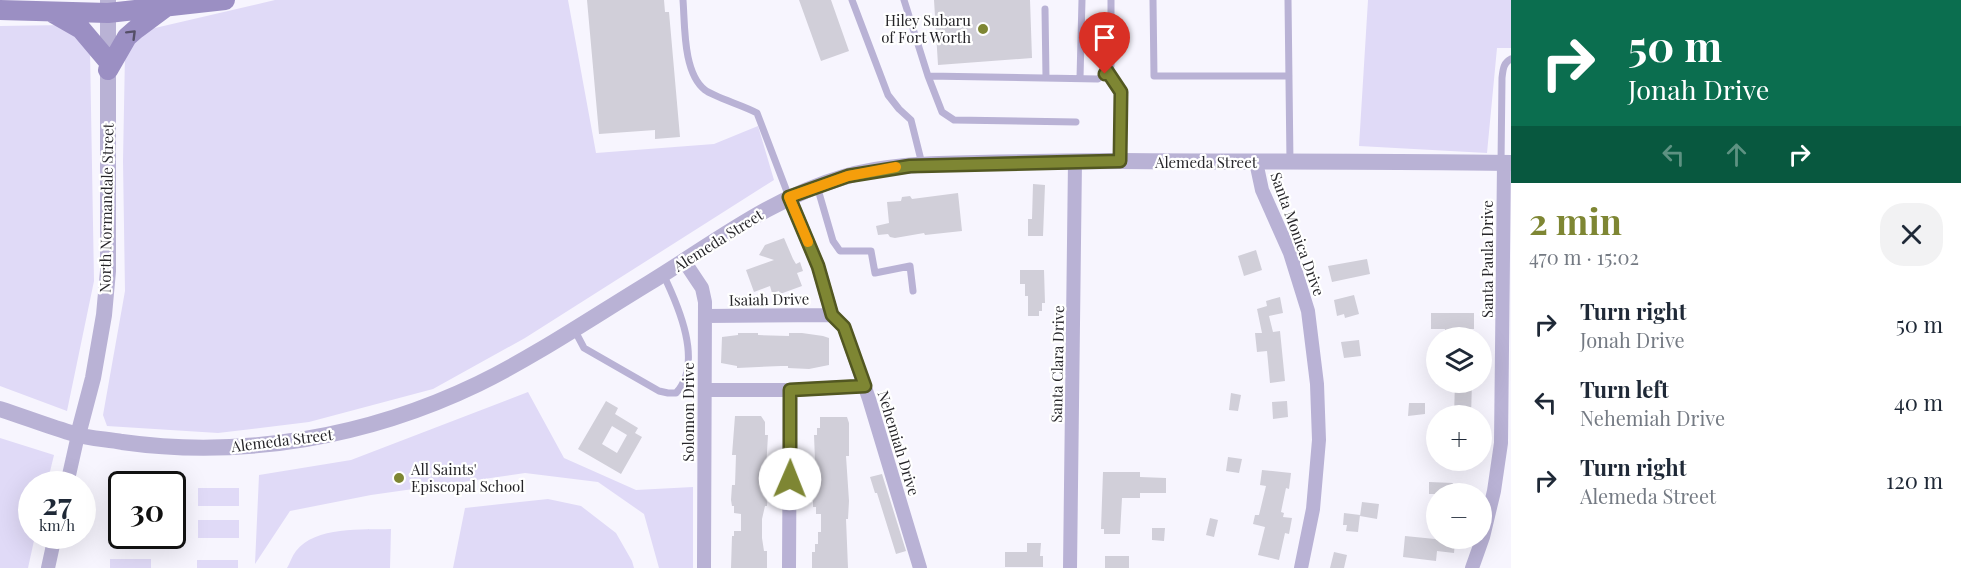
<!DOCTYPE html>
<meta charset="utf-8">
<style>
:root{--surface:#fff;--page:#f2f2f3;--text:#1f2937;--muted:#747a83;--accent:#7e8633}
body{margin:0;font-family:"Playfair Display",serif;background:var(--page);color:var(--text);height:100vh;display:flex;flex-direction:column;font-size:22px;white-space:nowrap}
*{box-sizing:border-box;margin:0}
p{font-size:20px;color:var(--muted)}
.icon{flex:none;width:33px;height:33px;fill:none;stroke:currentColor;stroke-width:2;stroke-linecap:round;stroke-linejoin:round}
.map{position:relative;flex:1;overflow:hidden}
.details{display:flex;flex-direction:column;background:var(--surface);width:450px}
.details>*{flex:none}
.guide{background:#0b6e4f;color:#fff;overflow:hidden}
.fabs{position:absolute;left:1426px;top:327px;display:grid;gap:12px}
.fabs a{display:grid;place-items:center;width:66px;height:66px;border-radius:50%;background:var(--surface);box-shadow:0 6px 24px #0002;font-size:30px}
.speed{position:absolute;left:18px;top:471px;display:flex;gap:12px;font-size:30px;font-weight:700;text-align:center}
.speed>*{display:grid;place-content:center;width:78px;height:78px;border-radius:50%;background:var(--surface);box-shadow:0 6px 24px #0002;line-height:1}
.speed small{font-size:15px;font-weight:400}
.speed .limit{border:3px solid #111;border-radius:9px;background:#fff;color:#111}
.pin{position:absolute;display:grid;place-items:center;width:51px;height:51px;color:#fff;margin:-62px -26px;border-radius:50% 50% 50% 0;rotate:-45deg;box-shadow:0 0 6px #0007}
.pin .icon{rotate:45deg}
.me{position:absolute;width:66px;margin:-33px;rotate:1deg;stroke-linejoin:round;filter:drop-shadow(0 0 4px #0008)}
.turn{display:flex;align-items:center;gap:21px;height:126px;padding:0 18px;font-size:27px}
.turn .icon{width:78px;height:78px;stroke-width:2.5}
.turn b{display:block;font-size:42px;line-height:51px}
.lanes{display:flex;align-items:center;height:57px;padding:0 18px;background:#0003;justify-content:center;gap:30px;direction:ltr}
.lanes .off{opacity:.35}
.round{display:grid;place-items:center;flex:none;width:63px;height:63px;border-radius:24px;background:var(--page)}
.headline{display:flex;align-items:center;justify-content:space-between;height:102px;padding:0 18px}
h1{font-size:36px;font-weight:700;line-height:45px;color:var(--accent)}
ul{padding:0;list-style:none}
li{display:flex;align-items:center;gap:18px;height:78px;padding:0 18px}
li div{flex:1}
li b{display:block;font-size:22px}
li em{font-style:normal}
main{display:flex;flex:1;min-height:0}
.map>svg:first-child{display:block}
.green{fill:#e0daf7}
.building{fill:#d1cfd9;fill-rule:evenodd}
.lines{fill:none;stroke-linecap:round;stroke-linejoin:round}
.service{stroke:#b9b2d5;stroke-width:7}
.minor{stroke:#b9b2d5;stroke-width:14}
.tertiary{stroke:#b9b2d5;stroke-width:16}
.secondary{stroke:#9b8fc3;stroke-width:20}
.oneway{stroke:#554f67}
.route-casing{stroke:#525721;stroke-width:15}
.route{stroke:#7e8633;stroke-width:10}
.slow{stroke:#f59e0b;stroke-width:10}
.poi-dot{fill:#7e8633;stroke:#fff;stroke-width:2}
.labels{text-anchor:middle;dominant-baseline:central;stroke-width:4.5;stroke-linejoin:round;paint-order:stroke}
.poi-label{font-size:15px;fill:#262529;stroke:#fff;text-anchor:end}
.street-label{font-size:15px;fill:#262529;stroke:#fff}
</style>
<main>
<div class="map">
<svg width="1511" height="568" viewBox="0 0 1511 568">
<rect width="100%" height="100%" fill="#f7f5fe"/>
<!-- green -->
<path class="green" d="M275 0H568L596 153 714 144 758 126 774 180 525 338 433 389 309 422 218 433 107 426 103 415 125 291 123 161 125 54 142 31Z
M1368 0H1511V48H1497L1487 153 1359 146Z
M65 25 90 51 94 281 67 411 0 386V26Z
M528 392 564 458 636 490 693 487V568H659L644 514 598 482 525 473 371 495 290 511 255 564 259 475 351 460Z
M0 438 54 455 47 484H32V536H35L28 568H0Z
M198 488H239V506H198Z
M548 499 581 506 616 533 632 561 634 568H453L465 508Z
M198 520H239V538H198Z
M391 529 390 568H287C290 563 292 556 296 551 315 526 363 530 391 529Z
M110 559H151V568H110Z
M197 560H238V568H197Z"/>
<!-- building -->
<path class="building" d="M587 0H664L665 12H669L680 137 655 139V130L599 134Z
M799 0H831L849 51 821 61Z
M934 0H1030L1032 58 938 65Z
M1033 184 1045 185 1043 236H1028V219H1032Z
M958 193 962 231 925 235 924 233 895 238 890 237 888 234 878 235 876 226 889 223 887 202 901 201 902 197 910 196 912 199Z
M784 238 793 259 796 264 800 262 803 271 797 273 802 286 780 294 779 291 772 293 770 286 754 292 746 270 774 260 759 255 765 245Z
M1256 250 1262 270 1244 276 1238 256Z
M1367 259 1370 274 1332 282 1328 266Z
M1020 270H1044L1045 303H1042V311H1039V316H1028V296H1025V284H1020Z
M1354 295 1359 314 1345 318 1344 314 1337 316 1334 300Z
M1280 297 1283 313 1269 316 1273 332 1280 331 1285 381 1270 383 1267 351 1257 352 1255 333H1262L1257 309 1267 306 1266 301Z
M1431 313H1474V329H1457V338H1445V329H1431Z
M738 333H758V335L789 336V333H802L823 336 829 338V365L809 369 788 368V366H781L737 368V366L721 363 722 337 738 335Z
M1359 340 1361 356 1344 358 1341 342Z
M1455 382H1472L1471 416H1454Z
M1231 393 1241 395 1238 411 1229 410Z
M606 401 618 408 615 414 638 428 635 433 642 437 621 474 578 449ZM612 426 627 435 617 453 602 444Z
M1287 401 1288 417 1273 419 1272 402Z
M1409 403H1425V414L1408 416Z
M735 416H761L765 422V435H768L765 486H768L767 506H765L762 519V538L764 551H767V568H731L732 536H734V531H741V514L734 513V506H732L731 500 732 485H735L736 455H732Z
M820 417H847L849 423V456H846L849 501 848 519H846L848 568H812V552H815V544H818V532H821V514H816V507H813V501H808V493L813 492V486H816L814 435H817V428H820Z
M1228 457 1242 459 1239 473 1226 471Z
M1262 470 1291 473 1289 489 1286 488 1281 512 1284 513 1283 517 1292 518 1289 534 1285 533 1279 560 1258 555 1265 527 1253 524 1255 515H1259L1266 486 1260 485Z
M1103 472H1140V477L1166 478V493H1140V498H1122L1120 534H1104V529H1101Z
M882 474 906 551 896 554 877 493H875L870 477Z
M1429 482 1453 483 1454 494H1429Z
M1362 502 1379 504 1377 519 1360 516Z
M1344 513 1360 515 1358 532 1346 531 1347 525H1343Z
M1210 518 1218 520 1214 537 1206 535Z
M1152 528H1165L1164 541 1152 540Z
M1405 536 1455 541 1454 553 1437 551 1436 561 1403 557Z
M1027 543H1041L1040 556H1043V567H1005V552H1027Z
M1334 552 1347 555 1344 568H1330Z
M1105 556H1129V568H1105Z"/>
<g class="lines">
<!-- service -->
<path class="service" d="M683 0C685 26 683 73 705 90 714 97 745 106 757 113L789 197
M852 0 888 95 899 109 911 120 922 164
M904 0 928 76 1098 79 1105 74 1111 66V0
M1153 0 1154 76H1289
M1288 0 1290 162
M1045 9 1046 78
M1107 71 1121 91 1120 161
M928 76 942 112 954 120 1076 122
M1080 78 1082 0
M1501 163 1502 78C1503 70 1503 63 1511 59
M817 186 833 241 840 251H871L875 273 910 266 913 291
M575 331 584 348 659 391 668 393H676C704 363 678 305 663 274"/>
<!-- minor -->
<path class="minor" d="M1256 162 1262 190 1290 253 1308 311 1317 384 1319 440 1313 509 1301 568
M789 197 818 266 832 315 844 327 869 399 920 568
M684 261 702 288 705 302 704 568
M706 316 832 315
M705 390H790L865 386
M67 484 78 435
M48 568 55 536
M789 568 790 390
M1070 568 1075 161
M1472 568 1483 537 1494 491 1501 443 1504 163"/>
<!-- tertiary -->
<path class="tertiary" d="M0 409C25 417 50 427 75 434 90 439 107 439 122 442 243 459 368 437 478 384 537 355 593 317 649 283 713 244 771 198 844 177 887 164 933 164 978 163 1026 162 1074 161 1121 161 1251 162 1381 161 1511 163
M78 435 93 378 104 315 108 271V0"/>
<!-- secondary -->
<path class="secondary" d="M0 10 108 13 225 0
M53 13 81 29 108 61
M108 70 127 37 135 30 166 7"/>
</g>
<!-- one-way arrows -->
<defs><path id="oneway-chevron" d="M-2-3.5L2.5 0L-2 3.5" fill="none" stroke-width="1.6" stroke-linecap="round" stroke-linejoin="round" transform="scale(1.5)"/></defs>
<use class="oneway" href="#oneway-chevron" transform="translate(132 34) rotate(-45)"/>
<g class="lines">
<defs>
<path id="route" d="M790 479V390L865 386 844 327 832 315 818 266 789 197 848 176 910 166 1120 161 1121 92 1107 71 1105 74"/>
</defs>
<!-- route casing -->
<use href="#route" class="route-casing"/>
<!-- route -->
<use href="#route" class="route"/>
<!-- slow -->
<path class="slow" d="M808 242 789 197 848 176 896 167"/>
</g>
<!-- markers -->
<g class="poi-dot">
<circle cx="983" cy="29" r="6"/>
<circle cx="399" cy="478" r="6"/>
</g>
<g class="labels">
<!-- poi labels -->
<g class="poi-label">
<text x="971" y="20">Hiley Subaru<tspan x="971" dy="17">of Fort Worth</tspan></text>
<text x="411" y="469" text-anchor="start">All Saints'<tspan x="411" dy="17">Episcopal School</tspan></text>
</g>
<!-- street labels -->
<g class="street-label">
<text x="1206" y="162">Alemeda Street</text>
<text transform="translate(106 208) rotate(-89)">North Normandale Street</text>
<text transform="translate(1298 234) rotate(70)">Santa Monica Drive</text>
<text transform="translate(718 240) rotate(-32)">Alemeda Street</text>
<text transform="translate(1487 259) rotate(-90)">Santa Paula Drive</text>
<text transform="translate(769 299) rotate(-1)">Isaiah Drive</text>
<text transform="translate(1057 364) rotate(-89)">Santa Clara Drive</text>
<text transform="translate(688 412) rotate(-90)">Solomon Drive</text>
<text transform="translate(282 440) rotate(-7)">Alemeda Street</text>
<text transform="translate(899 443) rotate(73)">Nehemiah Drive</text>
</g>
</g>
</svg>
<div class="fabs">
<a><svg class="icon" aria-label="layers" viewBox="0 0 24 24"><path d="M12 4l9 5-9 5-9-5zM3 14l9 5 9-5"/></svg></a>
<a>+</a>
<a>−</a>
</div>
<div class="speed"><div>27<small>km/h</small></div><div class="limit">30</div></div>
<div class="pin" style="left:1105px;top:74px;background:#d93025"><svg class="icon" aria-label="arrive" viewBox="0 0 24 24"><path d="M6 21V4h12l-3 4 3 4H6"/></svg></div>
<svg class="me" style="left:790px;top:479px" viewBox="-20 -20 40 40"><circle r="19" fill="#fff"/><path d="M0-13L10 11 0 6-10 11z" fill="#7e8633"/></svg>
</div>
<section class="details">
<div class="guide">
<div class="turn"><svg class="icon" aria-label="right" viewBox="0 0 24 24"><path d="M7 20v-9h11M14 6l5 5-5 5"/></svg><div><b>50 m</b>Jonah Drive</div></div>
<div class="lanes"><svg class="icon off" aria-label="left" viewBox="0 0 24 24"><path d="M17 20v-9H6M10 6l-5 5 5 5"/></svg><svg class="icon off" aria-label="ahead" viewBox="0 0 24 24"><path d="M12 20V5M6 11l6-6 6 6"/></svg><svg class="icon" aria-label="right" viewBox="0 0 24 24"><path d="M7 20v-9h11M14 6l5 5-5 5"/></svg></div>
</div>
<div class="headline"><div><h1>2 min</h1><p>470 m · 15:02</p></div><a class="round"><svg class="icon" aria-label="close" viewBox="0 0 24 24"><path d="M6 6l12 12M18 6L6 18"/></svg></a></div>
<ul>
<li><svg class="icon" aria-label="right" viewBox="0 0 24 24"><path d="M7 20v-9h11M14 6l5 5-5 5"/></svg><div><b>Turn right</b><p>Jonah Drive</p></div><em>50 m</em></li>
<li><svg class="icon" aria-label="left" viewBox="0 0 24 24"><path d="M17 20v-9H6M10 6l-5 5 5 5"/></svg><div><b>Turn left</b><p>Nehemiah Drive</p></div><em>40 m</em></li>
<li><svg class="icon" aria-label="right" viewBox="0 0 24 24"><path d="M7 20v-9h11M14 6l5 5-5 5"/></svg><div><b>Turn right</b><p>Alemeda Street</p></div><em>120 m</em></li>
</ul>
</section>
</main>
